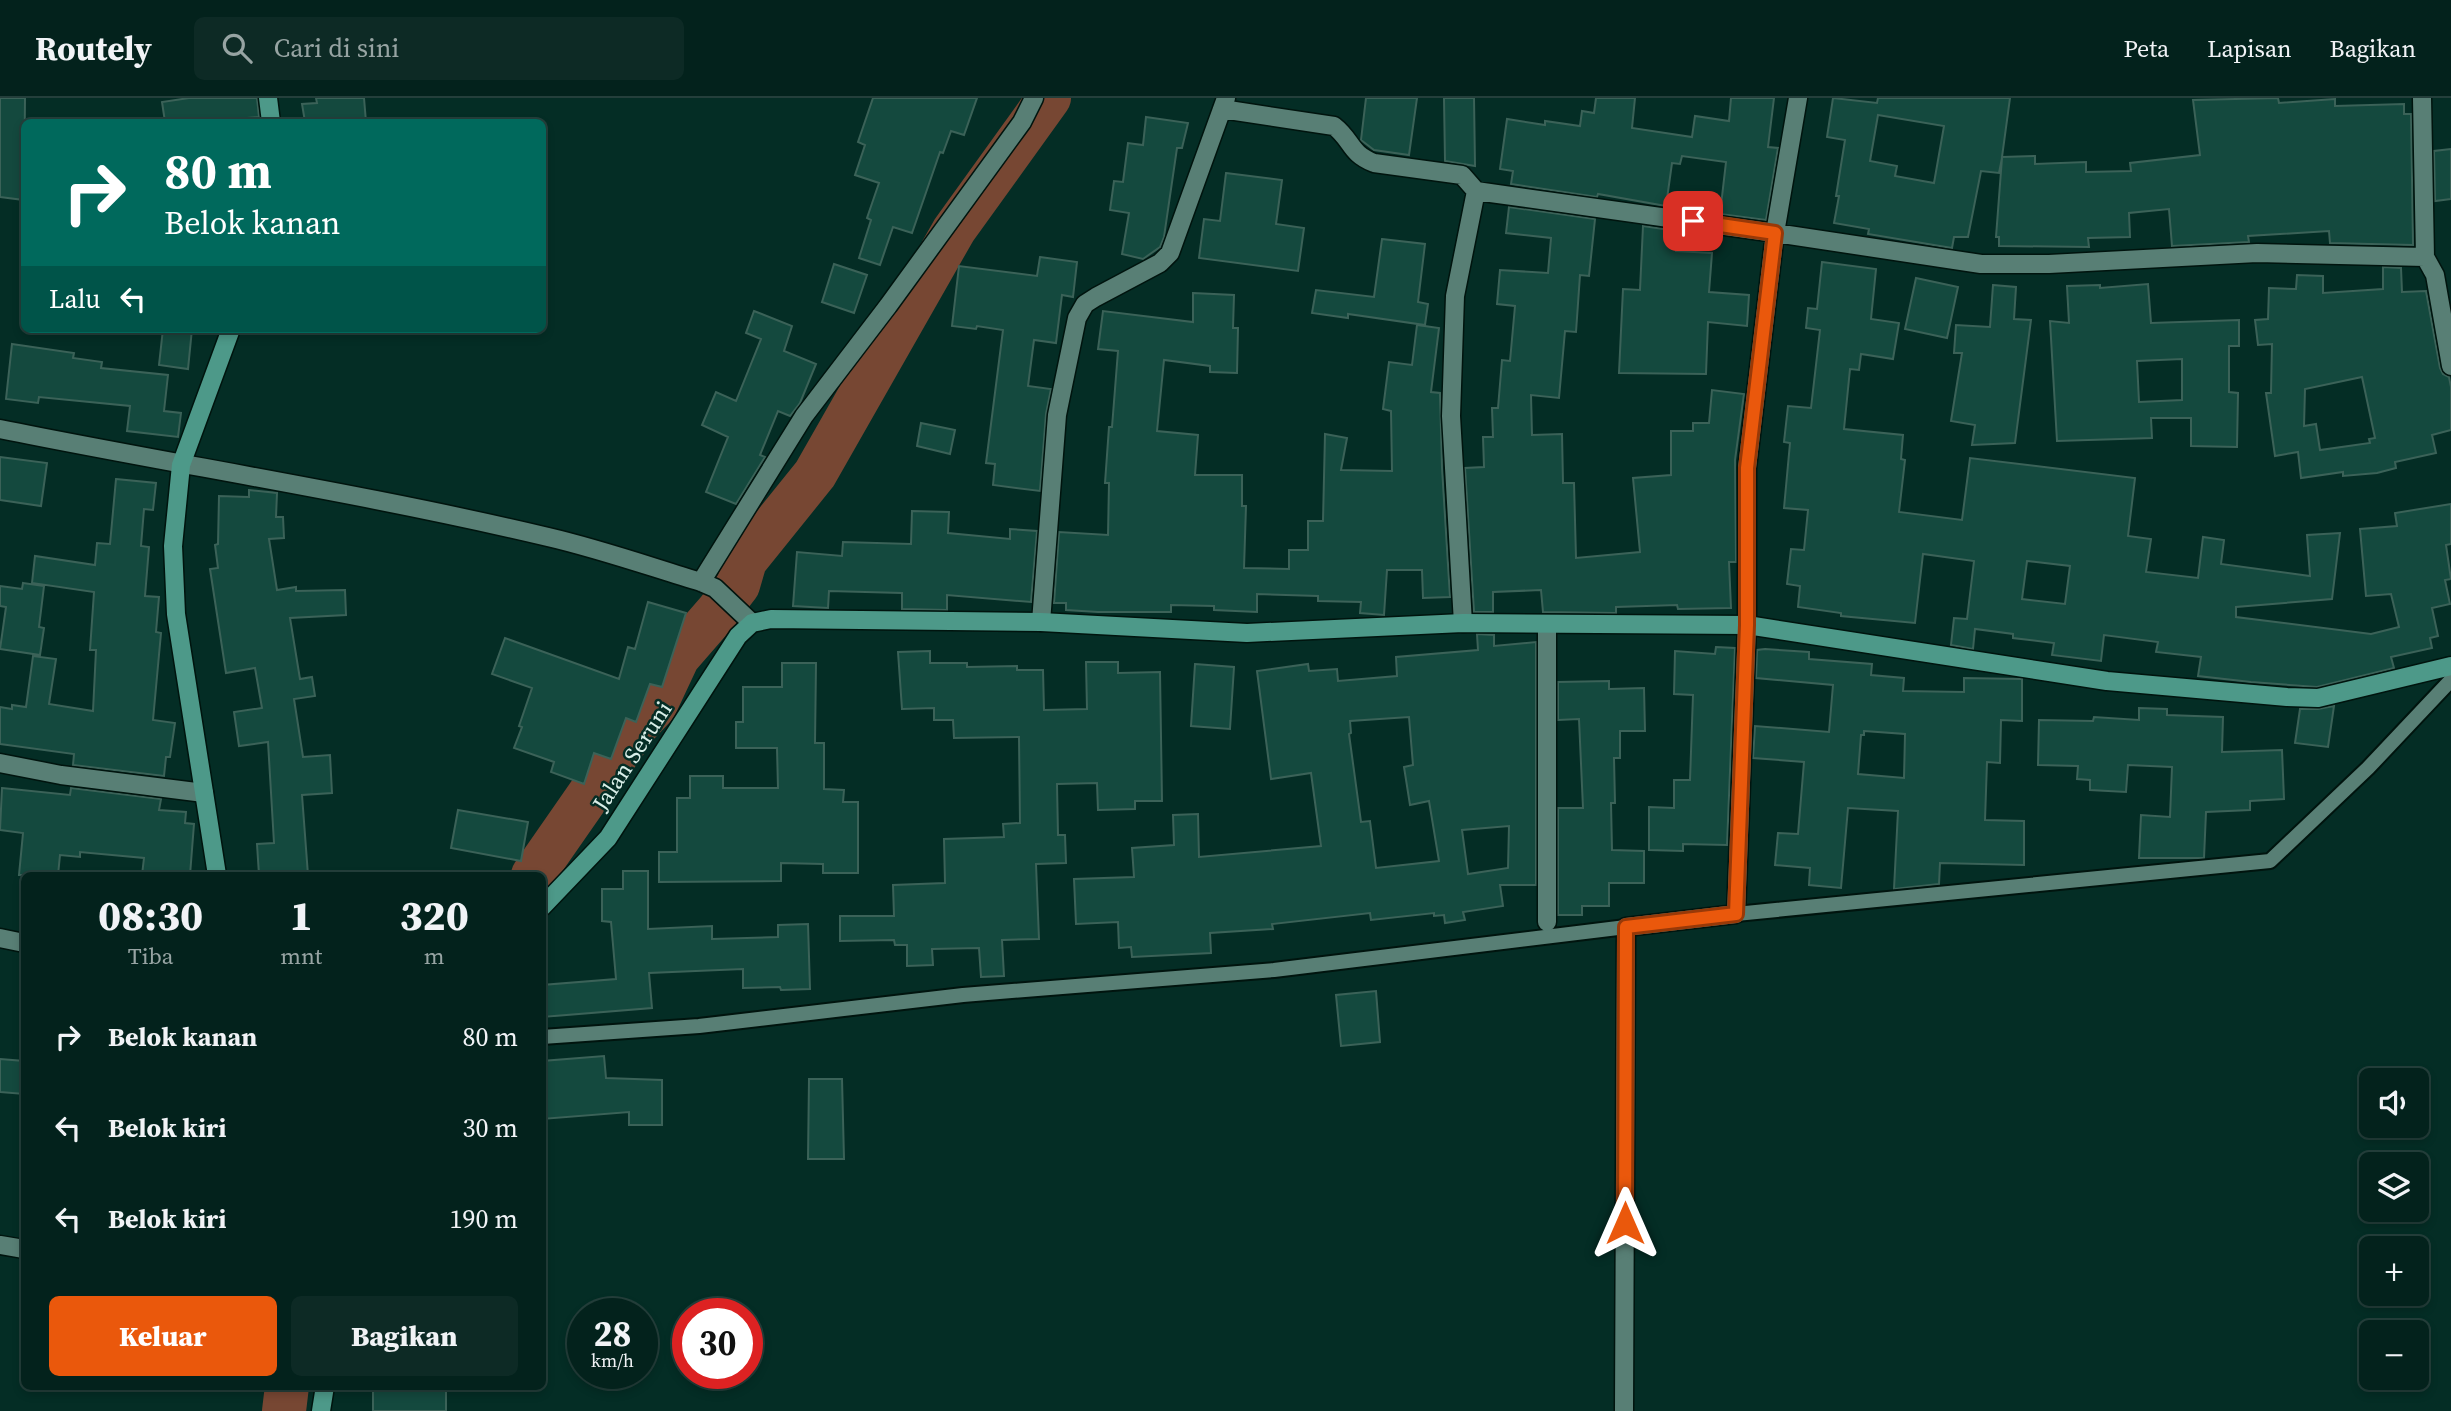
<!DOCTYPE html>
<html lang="id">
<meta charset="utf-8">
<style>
:root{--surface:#03221c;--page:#0d2a25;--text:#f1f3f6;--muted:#97a4a3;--line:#243f3b;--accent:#ea580c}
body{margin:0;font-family:"Source Serif 4",serif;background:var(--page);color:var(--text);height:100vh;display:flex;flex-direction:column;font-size:26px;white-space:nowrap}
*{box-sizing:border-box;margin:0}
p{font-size:23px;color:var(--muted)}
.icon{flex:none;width:38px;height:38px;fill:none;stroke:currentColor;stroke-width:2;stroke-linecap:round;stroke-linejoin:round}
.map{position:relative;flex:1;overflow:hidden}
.panel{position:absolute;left:21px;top:774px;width:525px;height:518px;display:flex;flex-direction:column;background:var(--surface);border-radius:10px;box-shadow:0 4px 10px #0003,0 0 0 2px var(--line)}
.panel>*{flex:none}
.banner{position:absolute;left:21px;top:21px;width:525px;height:214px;border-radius:10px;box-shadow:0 4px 10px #0003,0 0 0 2px var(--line);background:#00695c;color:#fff;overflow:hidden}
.buttons{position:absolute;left:2359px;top:970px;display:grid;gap:14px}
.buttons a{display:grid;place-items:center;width:70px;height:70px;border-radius:10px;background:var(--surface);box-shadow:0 4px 10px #0003,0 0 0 2px var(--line);font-size:35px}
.speed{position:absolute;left:567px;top:1200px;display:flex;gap:14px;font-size:35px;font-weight:700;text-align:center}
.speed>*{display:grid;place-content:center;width:91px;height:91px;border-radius:50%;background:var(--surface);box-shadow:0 4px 10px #0003,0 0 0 2px var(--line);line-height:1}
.speed small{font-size:18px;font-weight:400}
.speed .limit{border:10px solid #d22;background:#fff;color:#111}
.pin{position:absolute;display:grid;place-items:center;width:60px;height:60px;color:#fff;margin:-30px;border-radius:14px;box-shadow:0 4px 10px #0006}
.me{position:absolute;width:77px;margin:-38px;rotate:0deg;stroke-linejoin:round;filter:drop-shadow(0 0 5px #0008)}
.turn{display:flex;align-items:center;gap:24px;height:147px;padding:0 28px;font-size:32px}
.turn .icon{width:91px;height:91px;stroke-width:2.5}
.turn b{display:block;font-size:49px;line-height:60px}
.then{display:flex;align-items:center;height:66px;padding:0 28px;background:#0003;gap:14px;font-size:26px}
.eta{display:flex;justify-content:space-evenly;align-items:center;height:119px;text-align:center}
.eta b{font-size:42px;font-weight:800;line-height:49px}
.action{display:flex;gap:14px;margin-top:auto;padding:14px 28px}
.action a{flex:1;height:80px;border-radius:10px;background:var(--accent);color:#fff;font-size:28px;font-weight:800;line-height:80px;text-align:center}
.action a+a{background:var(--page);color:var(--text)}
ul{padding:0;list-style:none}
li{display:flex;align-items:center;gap:21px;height:91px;padding:0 28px}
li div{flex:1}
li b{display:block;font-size:26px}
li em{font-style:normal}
header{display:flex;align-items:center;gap:42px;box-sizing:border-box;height:98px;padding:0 35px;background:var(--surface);border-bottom:2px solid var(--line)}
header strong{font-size:33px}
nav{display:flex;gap:38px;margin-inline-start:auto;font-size:24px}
.search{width:490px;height:63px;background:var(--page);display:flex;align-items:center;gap:18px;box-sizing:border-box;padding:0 24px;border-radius:10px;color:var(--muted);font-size:26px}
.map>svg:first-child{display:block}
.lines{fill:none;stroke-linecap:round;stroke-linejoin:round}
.river{stroke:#774733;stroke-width:44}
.building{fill:#14493e;stroke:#3b6258;stroke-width:2;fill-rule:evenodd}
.lane-casing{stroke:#00140e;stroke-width:18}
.street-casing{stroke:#00140e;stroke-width:21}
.secondary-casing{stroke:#00140e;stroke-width:21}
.lane{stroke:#587f75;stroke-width:14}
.street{stroke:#587f75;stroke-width:18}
.secondary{stroke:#4d9989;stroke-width:18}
.route-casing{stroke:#983908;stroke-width:18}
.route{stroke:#ea580c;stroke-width:12}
.labels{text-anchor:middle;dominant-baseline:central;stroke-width:5;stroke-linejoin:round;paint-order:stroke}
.street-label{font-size:23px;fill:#d9eee8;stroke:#042d25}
</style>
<header>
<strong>Routely</strong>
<div class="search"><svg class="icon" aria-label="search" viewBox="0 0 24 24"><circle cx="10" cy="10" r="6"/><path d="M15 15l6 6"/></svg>Cari di sini</div>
<nav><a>Peta</a><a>Lapisan</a><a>Bagikan</a></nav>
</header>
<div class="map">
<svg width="2451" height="1313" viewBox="0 0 2451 1313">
<rect width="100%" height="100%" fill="#042d25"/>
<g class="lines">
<!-- river -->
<path class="river" d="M533 777 638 626 655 608 678 559 718 513 738 487 745 463 815 376 954 132 1049 0
M284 1313 287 1288"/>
</g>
<!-- building -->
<path class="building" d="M0 0H25L24 102 0 99Z
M189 0H257L259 19 248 20 249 24H165L162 4Z
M316 0H364L366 24H305L302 6 317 5Z
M873 0H977L964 37 951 33 943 55 940 54 912 135 893 129 880 167 859 160 871 122 867 120 879 85 855 77 865 47 858 44Z
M1366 0H1417L1409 57 1374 52 1361 42Z
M1444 0H1474L1475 68 1445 63Z
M1596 0H1635L1632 30 1692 39 1695 18 1729 23 1731 0H1774L1768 49 1778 50 1766 122 1720 116 1726 64 1682 58 1680 66 1672 65 1666 108 1598 96 1597 99 1511 86 1513 73 1500 71 1507 21 1545 27V23L1580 28 1582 13 1594 15Z
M1833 0 1877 5 1878 0H2010L2002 59 2035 58V66L2086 64V74L2131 73 2130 65 2200 57 2193 2 2278 0 2279 5 2335 1V8L2404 6V16H2411L2413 147 2330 145 2329 133 2248 138 2249 144 2172 148 2169 111 2129 115 2130 139 2088 140 2089 149 1999 148V139H1996L2002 60 1999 75 1981 73 1968 139H1954L1952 150 1868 136 1869 131 1834 125 1839 98H1836L1845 42 1827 39ZM1878 17 1944 28 1934 85 1895 78 1897 68 1870 63Z
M1146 19 1188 25 1182 50H1177L1164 139 1160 149 1143 161 1122 156 1129 115 1110 112 1114 83 1123 84 1128 45 1143 47Z
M2451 51V101L2435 103 2434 53Z
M1226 75 1282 82 1276 126 1304 130 1298 173 1199 160 1204 121 1220 123Z
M1509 109 1595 121 1589 178 1580 177 1576 234 1565 233 1559 300 1531 297 1532 337 1562 336 1563 385H1574L1576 460 1640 454 1633 380 1671 377V333H1693V325H1709L1712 292 1744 296 1735 362 1736 464H1729L1731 510 1678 511 1677 507 1616 509V515L1543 514 1541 492 1493 494V514H1474L1465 370 1484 369 1483 339H1493L1492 310H1498L1502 262 1510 263 1515 208 1497 206 1500 172 1548 175 1551 140 1506 135Z
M1643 128 1677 133 1676 153 1712 155 1709 194 1749 197 1747 228 1708 224 1706 276 1619 275 1623 191 1640 192Z
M1382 141 1425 146 1418 204 1428 206 1425 227 1348 216V220L1312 215 1316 192 1374 199Z
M1040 159 1077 164 1073 199 1062 197 1056 245 1034 242 1028 288 1051 291 1046 316 1040 393 993 387 995 366 986 365 1003 232 977 228 976 231 952 228 959 168 1037 178Z
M1822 164 1876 171 1871 221 1899 225 1893 261 1861 256 1859 272 1850 271 1844 331 1903 337 1901 361 1905 362 1899 414 1962 422 1970 360 2135 380 2128 438 2151 441 2146 474 2198 480 2203 439 2224 442 2221 466 2310 478 2307 437 2340 435 2332 501 2236 509V519L2371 536 2399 529 2391 496 2366 498 2360 431 2397 428 2395 415 2451 406V446L2446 447 2451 481 2445 482 2450 506 2432 510 2438 538 2430 540 2432 550 2391 559 2394 570 2317 589 2251 584 2198 578 2201 559 2156 554 2158 544 2104 537 2101 563 2052 557 2054 545 2013 540V536L1975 531 1973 551 1951 547 1954 520 1967 521 1974 463 1923 456 1915 525 1841 518V515L1798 509 1800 488 1787 486 1791 451 1804 452 1808 412 1784 410 1790 345 1784 344 1788 308 1811 310 1820 232 1806 230 1808 210 1817 211ZM2027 463 2070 468 2065 506 2022 501Z
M834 166 867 177 854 215 822 204Z
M2383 169 2401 170 2402 194 2426 193 2440 270 2443 276 2449 279 2451 289V332L2432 337 2436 355 2395 364 2396 370 2377 375 2343 378V374L2301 380 2298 354 2275 358 2266 295H2271L2272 246 2258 247 2255 222 2268 221 2269 190 2296 191 2297 177 2323 178V195L2383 191ZM2362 279 2375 340 2369 341 2370 345 2320 352 2316 326 2304 328 2305 291Z
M1916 180 1958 189 1947 240 1905 231Z
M2148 186 2151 225 2239 222V248H2229V294L2238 295 2237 349 2191 348V320H2151L2152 340 2057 343 2050 223 2069 225 2067 188 2100 187V190ZM2182 261V302L2139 304 2137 263Z
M1993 187 2016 189 2014 221 2031 222 2015 345 1972 347 1975 327 1951 323 1962 255H1954L1956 227 1990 229Z
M1193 195 1234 197 1233 230H1238L1237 275 1210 274V268L1164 262 1157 333 1198 337 1195 377H1242V408H1246L1244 470 1289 471V452H1308V423H1323L1325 336 1347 340 1341 372 1392 373 1391 313 1383 311 1389 264 1412 267 1417 227 1439 230 1431 294 1440 295 1442 370 1450 499 1423 500 1422 472H1387L1384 517 1360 515 1361 504 1318 503V498L1257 496V514L1214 512V508L1171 507V514H1098L1066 512V505H1054L1059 434 1108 437 1109 385H1105L1109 329H1112L1118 253 1098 251 1103 213 1193 224Z
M754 213 792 228 784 253 816 266 800 305 790 318 778 313 760 357 765 359 736 406 706 394 728 339 702 327 716 294 736 303 761 241 746 235Z
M163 231H192L188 271 159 267Z
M12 246 74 255 73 260 102 264 101 270 168 277 164 313 181 315 178 339 127 333 130 308 39 299 38 305 6 301Z
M921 325 955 332 950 356 917 348Z
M0 359 47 365 41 408 0 402Z
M116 381 156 385 153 412 144 411 141 448 149 449 145 498 159 499 156 534 161 535 153 622 175 625 170 659H166L164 678 73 667 74 656 0 646V609L12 611V607L26 609 33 558 56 561 49 606 93 613 96 552H90L94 494 32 485 35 458 95 467 97 445 110 446Z
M249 392 277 395 276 419H283L284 440 269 441 277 492 296 489V493L345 492 346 517 290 520 300 581 312 579 315 598 294 601 303 659 330 657 332 695 302 697 308 777H259L257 746 274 745 268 644 239 648 234 614 262 610 255 570 226 575 210 471 218 470 215 447 218 446 219 398 249 399Z
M912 413 949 414 948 435 1010 441V431L1037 433 1031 504 947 497V512L902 511V495L829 493 828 510 793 508 797 454 842 458 843 444 911 446Z
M23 485 44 488 39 529 44 530 40 557 0 551 6 509 0 508V488L22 491Z
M648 504 686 515 662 589 650 586 636 624 626 620 611 661 594 655 584 686 551 674 554 664 514 650 522 629 519 628 532 590 492 576 505 540 619 581 628 549 635 551Z
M1477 536 1494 537V548L1536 544V787H1500L1503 808 1463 814 1465 822 1445 825 1444 817 1434 818V815L1371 822 1370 815 1272 826 1273 831 1210 835 1211 855 1132 859 1131 849 1119 850 1118 824 1076 826 1074 781 1134 779 1132 750 1174 747 1173 717 1198 716 1199 759 1321 748 1311 675 1271 681 1257 573 1308 566 1309 573 1337 571 1338 583 1397 578 1396 559 1478 552ZM1409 619 1413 667 1404 669 1410 707 1429 703 1439 763 1376 770 1370 723 1361 724 1349 636 1351 635 1350 623ZM1509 728 1508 770 1468 776 1462 732Z
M1716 549 1735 550 1727 747 1683 746V753L1649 752V709L1674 710V682H1690L1693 597 1674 596 1675 553 1715 556Z
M1765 551 1809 554V561L1872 566 1871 577 1904 580 1903 593 1964 594V580L2022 581V623L2001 622 2000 665 1987 664 1985 722 2024 723V767L1940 765 1939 786 1894 791 1898 713 1848 710 1841 790 1809 787 1810 770 1775 767 1778 735 1798 736 1804 664 1753 660 1755 628 1829 634 1833 587 1756 580 1757 552ZM1864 633 1905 636 1904 680 1858 676 1861 637H1864Z
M930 553V565H967V569L1017 568V572H1043L1044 612 1087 611 1086 564H1118V575L1160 574 1162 703H1135V711L1098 712 1097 685 1057 686 1058 737H1065L1066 765 1036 766 1039 841 1002 842 1004 878 981 879 979 850 932 851 933 867 907 868V847H895L894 842 840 843V818H894L893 787 945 785 944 741 1004 739 1003 726 1020 725 1019 639 954 640 953 622H934V610L902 611 898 554Z
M782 565H816L815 645H824V691L844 692 843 704H858V775H823V766L781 765V783L659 784V754H677V700H690V678H723V690H778L777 650H736V624H743V589H782Z
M1195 566 1234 569 1230 631 1191 628Z
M1609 583V591L1644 590 1645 633H1620V660H1614L1615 705H1611L1612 752 1644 753V785H1609V808H1582V817H1558V710H1583L1579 621 1558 622V584Z
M2334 608 2328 649 2295 645 2300 611H2318Z
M2139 610 2167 611V617L2223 619 2222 654 2282 652 2284 701 2250 703V712L2206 714 2204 760H2139L2141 717 2170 719 2172 669 2128 667 2126 694 2090 692V682L2077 681 2078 668 2038 667 2039 622 2093 623 2094 619 2139 622Z
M2 690 70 697 71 690 161 701 159 712 186 714 185 725 194 726 190 777H142L144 760 80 754V759L60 757 58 777H19L23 735 0 732Z
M458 712 528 724 521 763 451 750Z
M623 773H648V831L712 828V841L778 839V827L808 826 810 891 781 892 780 889 743 890V871L649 875 652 910 542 919V887L616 881 611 824 602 823V791H623Z
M1376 893 1380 944 1341 948 1336 897Z
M604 958 606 980 662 982V1027H629V1014L542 1021V963Z
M0 961 24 963V996L0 994Z
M809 981H842L844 1061H808Z
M373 1288H446V1313H373Z"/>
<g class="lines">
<defs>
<path id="lane" d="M1736 816 2270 763 2368 670 2451 582
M542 939 699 928 963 897 1274 872 1626 829"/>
<path id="street" d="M2422 0 2425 159
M1222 11 1334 28C1353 43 1349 55 1374 65L1462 77 1476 93 1775 135 1981 166H2049L2257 155 2425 159 2435 177 2451 268
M0 331C183 368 367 396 548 439 600 451 651 469 701 484L715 490 752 525
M701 484 804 318 888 208 1022 24 1034 0
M1041 524 1057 317 1077 220 1085 206 1096 199 1160 165 1170 155 1226 0
M1463 525 1451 318 1455 198 1476 93
M0 665 61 677 204 695
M1547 824V526
M0 840 24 845
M0 1147 24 1151
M1624 1313 1626 829 1736 816 1747 527V370L1775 135 1798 0"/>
<path id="secondary" d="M268 0 271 24
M217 777 176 516 173 448 181 367 231 231
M542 809 608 740 738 538 752 525 771 521 1041 524 1247 535 1463 525 1747 527 2107 583 2287 599 2318 600 2451 568
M321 1313 325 1288"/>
</defs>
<!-- lane casing -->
<use href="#lane" class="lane-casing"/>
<!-- street casing -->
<use href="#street" class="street-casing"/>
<!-- secondary casing -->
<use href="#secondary" class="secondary-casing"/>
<!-- lane -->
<use href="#lane" class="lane"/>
<!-- street -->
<use href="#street" class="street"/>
<!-- secondary -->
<use href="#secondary" class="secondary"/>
</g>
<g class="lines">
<defs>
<path id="route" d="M1625 1125 1626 829 1736 816 1747 527V370L1775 135 1693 123"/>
</defs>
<!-- route casing -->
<use href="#route" class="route-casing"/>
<!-- route -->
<use href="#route" class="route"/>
</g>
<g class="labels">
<!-- street labels -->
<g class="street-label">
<text transform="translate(632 658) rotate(-57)">Jalan Seruni</text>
</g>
</g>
</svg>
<div class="buttons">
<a><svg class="icon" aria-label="sound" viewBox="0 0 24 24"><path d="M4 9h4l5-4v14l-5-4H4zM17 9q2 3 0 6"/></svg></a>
<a><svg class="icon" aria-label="layers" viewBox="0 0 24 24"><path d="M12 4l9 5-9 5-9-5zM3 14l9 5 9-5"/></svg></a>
<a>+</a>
<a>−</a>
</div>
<div class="speed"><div>28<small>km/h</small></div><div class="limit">30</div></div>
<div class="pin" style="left:1693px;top:123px;background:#d93025"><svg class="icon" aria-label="arrive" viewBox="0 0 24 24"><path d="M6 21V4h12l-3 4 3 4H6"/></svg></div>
<svg class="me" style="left:1625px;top:1125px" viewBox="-20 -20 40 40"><path d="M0-17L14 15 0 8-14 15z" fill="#ea580c" stroke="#fff" stroke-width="4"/></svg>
<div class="banner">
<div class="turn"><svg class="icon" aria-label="right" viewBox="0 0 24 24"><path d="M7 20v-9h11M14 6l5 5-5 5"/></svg><div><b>80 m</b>Belok kanan</div></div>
<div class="then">Lalu<svg class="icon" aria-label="left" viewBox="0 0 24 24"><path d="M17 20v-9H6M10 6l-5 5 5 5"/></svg></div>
</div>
<section class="panel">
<div class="eta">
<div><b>08:30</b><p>Tiba</p></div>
<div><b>1</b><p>mnt</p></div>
<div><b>320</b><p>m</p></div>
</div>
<ul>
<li><svg class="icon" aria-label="right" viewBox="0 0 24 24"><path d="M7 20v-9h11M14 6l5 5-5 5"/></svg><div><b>Belok kanan</b></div><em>80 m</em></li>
<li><svg class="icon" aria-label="left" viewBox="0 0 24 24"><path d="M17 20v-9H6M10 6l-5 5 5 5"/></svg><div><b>Belok kiri</b></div><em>30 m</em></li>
<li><svg class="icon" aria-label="left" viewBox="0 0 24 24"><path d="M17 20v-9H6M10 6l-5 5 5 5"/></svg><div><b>Belok kiri</b></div><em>190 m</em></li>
</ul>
<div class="action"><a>Keluar</a><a>Bagikan</a></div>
</section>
</div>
